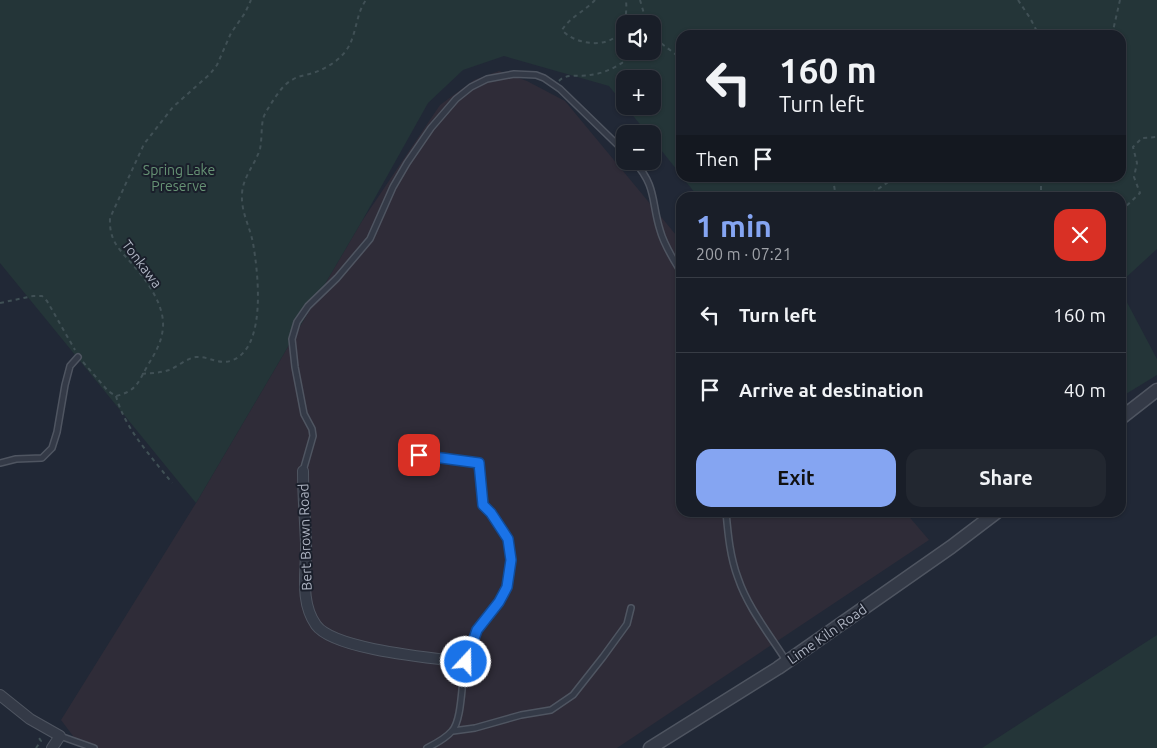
<!DOCTYPE html>
<meta charset="utf-8">
<style>
:root{--surface:#191e28;--page:#222730;--text:#f1f3f6;--muted:#9fa2a8;--line:#373c45;--accent:#85a5f2}
body{margin:0;font-family:Ubuntu,sans-serif;background:var(--page);color:var(--text);height:100vh;display:flex;flex-direction:column;font-size:19px;white-space:nowrap}
*{box-sizing:border-box;margin:0}
p{font-size:16px;color:var(--muted)}
.icon{flex:none;width:28px;height:28px;fill:none;stroke:currentColor;stroke-width:2;stroke-linecap:round;stroke-linejoin:round}
.map{position:relative;flex:1;overflow:hidden}
.panel{position:absolute;left:676px;top:192px;width:450px;height:325px;display:flex;flex-direction:column;background:var(--surface);border-radius:15px;box-shadow:0 1px 4px #0004,0 0 0 1px var(--line)}
.panel>*{flex:none}
.guide{position:absolute;left:676px;top:30px;width:450px;height:152px;border-radius:15px;box-shadow:0 1px 4px #0004,0 0 0 1px var(--line);background:#191e28;color:var(--text);overflow:hidden}
.tools{position:absolute;left:616px;top:15px;display:grid;gap:10px}
.tools a{display:grid;place-items:center;width:45px;height:45px;border-radius:10px;background:var(--surface);box-shadow:0 1px 4px #0004,0 0 0 1px var(--line);font-size:25px}
.pin{position:absolute;display:grid;place-items:center;width:42px;height:42px;color:#fff;margin:-21px;border-radius:10px;box-shadow:0 2px 8px #0006}
.me{position:absolute;width:55px;margin:-28px;rotate:21deg;stroke-linejoin:round;filter:drop-shadow(0 0 4px #0008)}
.turn{display:flex;align-items:center;gap:18px;height:105px;padding:0 20px;font-size:22px}
.turn .icon{width:65px;height:65px;stroke-width:2.5}
.turn b{display:block;font-size:35px;line-height:42px}
.then{display:flex;align-items:center;height:48px;padding:0 20px;background:#0003;gap:10px;font-size:19px}
.round{display:grid;place-items:center;flex:none;width:52px;height:52px;border-radius:15px;background:var(--page)}
.overview{display:flex;align-items:center;justify-content:space-between;height:85px;padding:0 20px}
h1{font-size:30px;font-weight:600;line-height:38px;color:var(--accent)}
.action{display:flex;gap:10px;margin-top:auto;padding:10px 20px}
.action a{flex:1;height:58px;border-radius:15px;background:var(--accent);color:#111;font-size:20px;font-weight:600;line-height:58px;text-align:center}
.action a+a{background:var(--page);color:var(--text)}
ul{padding:0;list-style:none}
li{display:flex;align-items:center;gap:15px;height:75px;padding:0 20px;border-top:1px solid var(--line)}
li div{flex:1}
li b{display:block;font-size:19px}
li em{font-style:normal}
.map>svg:first-child{display:block}
.medical{fill:#2f2c38}
.green{fill:#243538;fill-rule:evenodd}
.lines{fill:none;stroke-linecap:round;stroke-linejoin:round}
.service-casing{stroke:#4f5561;stroke-width:8}
.minor-casing{stroke:#4f5561;stroke-width:12}
.tertiary-casing{stroke:#4f5561;stroke-width:15}
.path{stroke:#405055;stroke-width:2;stroke-dasharray:4 4;stroke-linecap:butt}
.service{stroke:#343a47;stroke-width:5}
.minor{stroke:#343a47;stroke-width:10}
.tertiary{stroke:#343a47;stroke-width:12}
.route-casing{stroke:#114b97;stroke-width:12}
.route{stroke:#1a73e8;stroke-width:9}
.labels{text-anchor:middle;dominant-baseline:central;stroke-width:4;stroke-linejoin:round;paint-order:stroke}
.park-label{font-size:14px;fill:#679375;stroke:#1a1f2b}
.street-label{font-size:14px;fill:#afb5c3;stroke:#1a1f2b}
</style>
<div class="map">
<svg width="1157" height="748" viewBox="0 0 1157 748">
<rect width="100%" height="100%" fill="#212836"/>
<!-- medical -->
<path class="medical" d="M499 71 527 81 565 101 681 241V512L906 513 929 540 617 748H82L61 720 196 503 362 221 440 105 474 80Z"/>
<!-- green -->
<path class="green" d="M0 0H1157V249L1121 282V198H699L683 178H1121V35H681V175L653 140 652 134H648L625 106H652V79H625V106L609 86 504 56 463 70 428 103 362 221 196 503 0 263ZM625 24H652V51H625Z
M1121 291 1157 359V375L1121 397Z
M1157 635V748H982Z"/>
<g class="lines">
<defs>
<path id="service" d="M634 161C657 187 651 201 660 230 664 245 673 259 681 272
M419 455 476 462 480 464 483 505C498 520 512 539 511 561 509 595 496 603 479 629 473 637 470 651 466 661 461 677 463 719 452 731 446 738 435 744 427 748
M0 463 16 459 42 458 52 448 57 432 65 385 70 366 78 357
M303 471 313 436 312 429 304 414 295 367 292 339 297 322 308 306 337 278 370 239 393 187 407 163 431 128 456 99 471 87 487 79 514 74 536 75 544 78 560 89 625 152
M726 512C728 534 730 557 738 578 748 608 770 635 787 662
M453 731 475 728 521 715 551 710 573 695 603 657 627 624 631 608
M60 736 94 748"/>
<path id="minor" d="M303 471C303 495 305 518 306 543 307 570 299 601 316 625 334 650 434 658 465 662
M0 695 30 719 60 736 52 748"/>
<path id="tertiary" d="M1121 418 1157 390
M650 748 778 668 951 547 997 512"/>
</defs>
<!-- service casing -->
<use href="#service" class="service-casing"/>
<!-- minor casing -->
<use href="#minor" class="minor-casing"/>
<!-- tertiary casing -->
<use href="#tertiary" class="tertiary-casing"/>
<!-- path -->
<path class="path" d="M595 0C585 11 570 17 562 30 574 44 606 49 618 34 626 24 627 11 626 0
M640 0 647 24
M1018 0 1030 18 1039 35
M652 31 657 40 679 57 681 61
M1112 35 1120 0
M559 81C566 73 580 77 590 75 607 73 624 64 636 51
M835 178 834 185 836 198
M1041 178V192L1046 198
M865 198 894 178
M1038 198 1044 196
M1121 211 1140 193 1134 177 1137 163 1133 147 1142 138 1157 137
M1121 237V244
M0 303 33 296H42L47 301 75 350
M83 362 108 391 116 396C137 391 138 382 148 365 154 355 160 345 162 334 168 309 148 282 133 265 119 249 109 241 110 218L144 144 173 107 210 74 217 65 231 33 245 13 251 0
M142 374C151 373 160 373 169 370 177 367 187 358 196 357 209 356 220 366 233 360 267 346 258 272 253 243 250 227 241 212 242 195 242 178 255 165 260 149 262 140 261 129 263 119 265 112 270 106 274 99 279 92 284 84 292 80 298 76 306 75 313 73 325 69 337 62 345 52 357 37 355 15 366 0
M116 396C125 429 151 456 172 483
M36 748 41 741 37 735"/>
<!-- service -->
<use href="#service" class="service"/>
<!-- minor -->
<use href="#minor" class="minor"/>
<!-- tertiary -->
<use href="#tertiary" class="tertiary"/>
</g>
<g class="lines">
<defs>
<path id="route" d="M419 455 479 463 483 505 491 513 508 539 511 560 507 587 499 602 477 630 466 662"/>
</defs>
<!-- route casing -->
<use href="#route" class="route-casing"/>
<!-- route -->
<use href="#route" class="route"/>
</g>
<g class="labels">
<!-- park labels -->
<g class="park-label">
<text x="179" y="170">Spring Lake<tspan x="179" dy="16">Preserve</tspan></text>
</g>
<!-- street labels -->
<g class="street-label">
<text transform="translate(142 264) rotate(53)">Tonkawa</text>
<text transform="translate(305 537) rotate(-92)">Bert Brown Road</text>
<text transform="translate(827 634) rotate(-35)">Lime Kiln Road</text>
</g>
</g>
</svg>
<div class="tools">
<a><svg class="icon" aria-label="sound" viewBox="0 0 24 24"><path d="M4 9h4l5-4v14l-5-4H4zM17 9q2 3 0 6"/></svg></a>
<a>+</a>
<a>−</a>
</div>
<div class="pin" style="left:419px;top:455px;background:#d93025"><svg class="icon" aria-label="arrive" viewBox="0 0 24 24"><path d="M6 21V4h12l-3 4 3 4H6"/></svg></div>
<svg class="me" style="left:466px;top:662px" viewBox="-20 -20 40 40"><circle r="17" fill="#1a73e8" stroke="#fff" stroke-width="3"/><path d="M0-11L8 9 0 5-8 9z" fill="#fff"/></svg>
<div class="guide">
<div class="turn"><svg class="icon" aria-label="left" viewBox="0 0 24 24"><path d="M17 20v-9H6M10 6l-5 5 5 5"/></svg><div><b>160 m</b>Turn left</div></div>
<div class="then">Then<svg class="icon" aria-label="arrive" viewBox="0 0 24 24"><path d="M6 21V4h12l-3 4 3 4H6"/></svg></div>
</div>
<section class="panel">
<div class="overview"><div><h1>1 min</h1><p>200 m · 07:21</p></div><a class="round" style="background:#d93025;color:#fff"><svg class="icon" aria-label="close" viewBox="0 0 24 24"><path d="M6 6l12 12M18 6L6 18"/></svg></a></div>
<ul>
<li><svg class="icon" aria-label="left" viewBox="0 0 24 24"><path d="M17 20v-9H6M10 6l-5 5 5 5"/></svg><div><b>Turn left</b></div><em>160 m</em></li>
<li><svg class="icon" aria-label="arrive" viewBox="0 0 24 24"><path d="M6 21V4h12l-3 4 3 4H6"/></svg><div><b>Arrive at destination</b></div><em>40 m</em></li>
</ul>
<div class="action"><a>Exit</a><a>Share</a></div>
</section>
</div>
